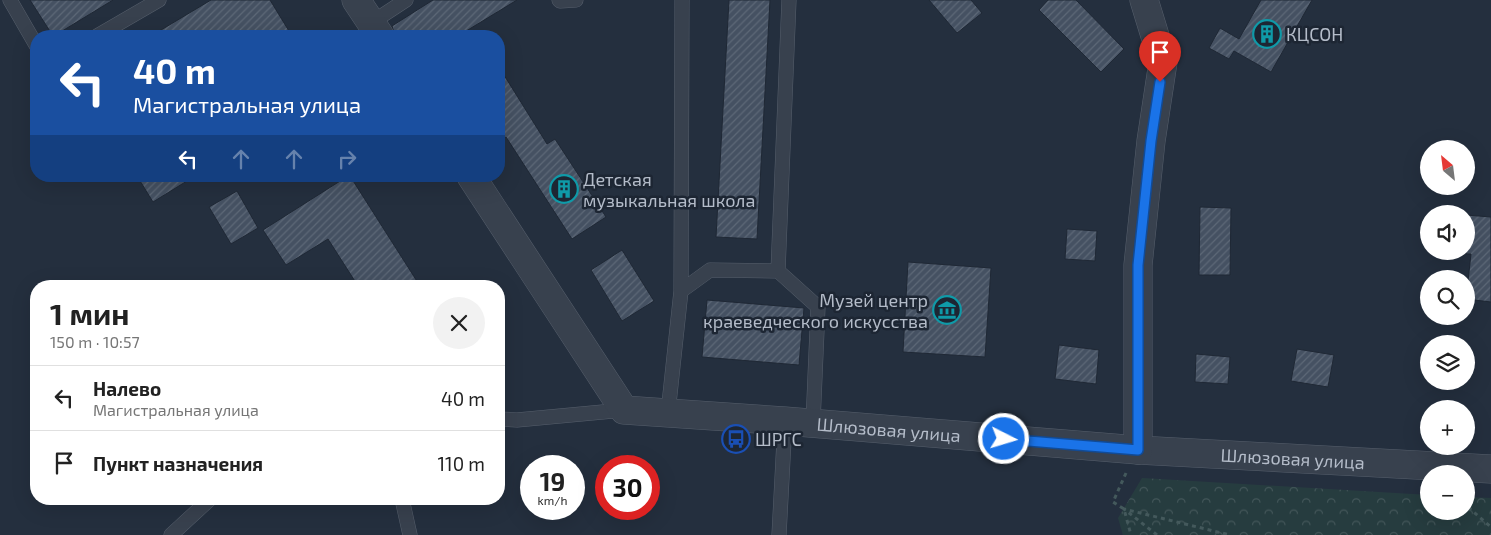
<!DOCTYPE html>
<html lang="ru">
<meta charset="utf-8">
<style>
:root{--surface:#fff;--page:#f2f2f2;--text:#222;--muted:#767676;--line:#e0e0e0}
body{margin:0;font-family:"Exo 2",sans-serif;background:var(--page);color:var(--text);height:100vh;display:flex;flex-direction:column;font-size:19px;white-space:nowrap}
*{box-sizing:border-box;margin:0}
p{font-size:16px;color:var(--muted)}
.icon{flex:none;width:28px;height:28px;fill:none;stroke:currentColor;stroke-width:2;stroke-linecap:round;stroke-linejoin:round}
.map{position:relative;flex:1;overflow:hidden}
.panel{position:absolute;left:30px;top:280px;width:475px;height:225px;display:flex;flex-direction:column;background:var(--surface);border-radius:20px;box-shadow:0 5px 20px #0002}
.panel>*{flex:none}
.banner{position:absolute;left:30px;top:30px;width:475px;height:152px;border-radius:20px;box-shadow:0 5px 20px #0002;background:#1a4fa0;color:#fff;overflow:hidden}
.needle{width:32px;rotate:332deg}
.fabs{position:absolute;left:1420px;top:140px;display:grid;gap:10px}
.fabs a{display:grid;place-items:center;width:55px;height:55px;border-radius:50%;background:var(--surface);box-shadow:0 5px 20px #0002;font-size:25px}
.speed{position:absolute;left:520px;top:455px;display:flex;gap:10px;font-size:25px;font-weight:700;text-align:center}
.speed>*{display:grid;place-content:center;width:65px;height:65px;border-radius:50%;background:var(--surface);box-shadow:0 5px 20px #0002;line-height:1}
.speed small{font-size:12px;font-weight:400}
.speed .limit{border:8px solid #d22;background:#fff;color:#111}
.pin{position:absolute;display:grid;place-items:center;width:42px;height:42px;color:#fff;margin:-51px -21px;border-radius:50% 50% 50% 0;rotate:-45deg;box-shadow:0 0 5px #0007}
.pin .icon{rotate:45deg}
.me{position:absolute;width:55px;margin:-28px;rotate:95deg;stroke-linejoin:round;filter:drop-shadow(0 0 4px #0008)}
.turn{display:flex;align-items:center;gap:18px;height:105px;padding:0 20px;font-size:22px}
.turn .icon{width:65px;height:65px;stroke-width:2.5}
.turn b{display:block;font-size:35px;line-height:42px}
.lanes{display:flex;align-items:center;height:48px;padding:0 20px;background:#0003;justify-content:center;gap:25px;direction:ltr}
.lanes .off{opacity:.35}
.round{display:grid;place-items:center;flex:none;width:52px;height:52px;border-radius:26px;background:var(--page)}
.headline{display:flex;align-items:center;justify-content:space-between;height:85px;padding:0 20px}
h1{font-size:30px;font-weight:700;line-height:38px}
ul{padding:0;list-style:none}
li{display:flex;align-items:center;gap:15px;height:65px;padding:0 20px;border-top:1px solid var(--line)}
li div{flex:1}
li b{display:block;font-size:19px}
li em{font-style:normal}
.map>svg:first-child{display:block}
.forest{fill:url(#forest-crowns)}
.building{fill:url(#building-hatch);stroke:#1f2835}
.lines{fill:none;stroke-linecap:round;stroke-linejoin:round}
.lane-casing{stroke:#565f6c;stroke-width:15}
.street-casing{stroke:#565f6c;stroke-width:29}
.path{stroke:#44595c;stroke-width:3;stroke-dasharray:4 4;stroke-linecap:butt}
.lane{stroke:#38414e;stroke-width:14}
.street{stroke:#38414e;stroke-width:28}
.route-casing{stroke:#114b97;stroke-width:12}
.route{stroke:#1a73e8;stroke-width:9}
.labels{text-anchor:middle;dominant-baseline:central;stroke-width:5;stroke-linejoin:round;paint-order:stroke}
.poi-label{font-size:18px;fill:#b4bcc9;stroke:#1d2633;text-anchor:start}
.street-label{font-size:18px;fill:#b4bcc9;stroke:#1d2633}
</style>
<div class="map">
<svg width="1491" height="535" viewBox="0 0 1491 535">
<defs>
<pattern id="forest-crowns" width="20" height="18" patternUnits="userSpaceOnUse" patternTransform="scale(1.25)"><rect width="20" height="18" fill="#263c3f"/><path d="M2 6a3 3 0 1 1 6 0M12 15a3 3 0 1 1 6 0" fill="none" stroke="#435659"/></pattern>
<pattern id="building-hatch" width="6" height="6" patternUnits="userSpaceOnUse" patternTransform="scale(1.25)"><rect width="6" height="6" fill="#455162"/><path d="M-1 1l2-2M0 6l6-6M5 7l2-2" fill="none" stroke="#5d6877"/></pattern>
</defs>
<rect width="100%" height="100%" fill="#242f3e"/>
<!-- forest -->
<path class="forest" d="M1142 478 1429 495V511H1466V497L1491 498V535H1123L1118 518Z"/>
<!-- building -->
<path class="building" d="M30 0H113L54 36H53Z
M211 0H270L292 36H151Z
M433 0H517L458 36H395L392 26Z
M729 0H770L757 239 716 237Z
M929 0H971L982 13 957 33Z
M1048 0H1076L1124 49 1101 72 1039 10Z
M1261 0H1312L1271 72 1234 51 1229 59 1209 48 1220 28 1239 39Z
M499 67 547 144 555 139 606 217 572 239 506 137 499 142Z
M137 176H195L153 202Z
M348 176H350L420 286H358L328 239 286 265 263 230Z
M237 191 258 228 231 244 209 207Z
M1200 207 1231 208 1230 275H1199Z
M1466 215 1491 217V302L1466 299 1471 254H1466Z
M1067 229 1097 231 1095 261 1065 259Z
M622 250 654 301 622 321 591 270Z
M908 262 991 268 985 357 903 352Z
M707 300 804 308 799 365 702 357Z
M1059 345 1099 350 1096 384 1055 379Z
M1297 349 1334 355 1328 387 1291 381Z
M1196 354 1230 357 1228 384 1195 382Z"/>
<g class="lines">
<defs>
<path id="lane" d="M10 0 36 45
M559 0 560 1 576 0
M371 23 406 0
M97 36 159 0
M778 271 789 0
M681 291 682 0
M668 413 681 291 710 270 778 271 818 307 813 423
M499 419 517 420 624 410
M402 499 410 535
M171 535 210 499
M779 535 785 421"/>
<g id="street">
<path d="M356 0 380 36"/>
<path id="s1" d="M471 176 624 410 785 421 1138 450 1491 469"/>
<path d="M1138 450V265L1151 141 1163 62 1144 0"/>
</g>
</defs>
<!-- lane casing -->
<use href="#lane" class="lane-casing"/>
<!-- street casing -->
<use href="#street" class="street-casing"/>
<!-- path -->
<path class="path" d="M1126 473 1113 502 1124 509 1131 535
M1470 491 1469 508 1491 527
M1157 535 1124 509 1230 535"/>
<!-- lane -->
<use href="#lane" class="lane"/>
<!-- street -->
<use href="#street" class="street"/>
</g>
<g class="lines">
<defs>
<path id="route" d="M1004 439 1138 450V265L1151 141 1160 82"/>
</defs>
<!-- route casing -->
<use href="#route" class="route-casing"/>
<!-- route -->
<use href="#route" class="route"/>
</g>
<!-- icons -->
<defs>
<symbol id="building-ring" viewBox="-11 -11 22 22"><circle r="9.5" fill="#1d2633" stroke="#0f9aa8" stroke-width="1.5"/><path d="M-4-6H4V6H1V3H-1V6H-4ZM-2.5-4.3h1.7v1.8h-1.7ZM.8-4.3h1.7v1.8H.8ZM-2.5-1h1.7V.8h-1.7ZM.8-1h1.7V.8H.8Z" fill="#0f9aa8"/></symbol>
<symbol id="museum-ring" viewBox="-11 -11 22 22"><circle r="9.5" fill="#1d2633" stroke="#0f9aa8" stroke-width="1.5"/><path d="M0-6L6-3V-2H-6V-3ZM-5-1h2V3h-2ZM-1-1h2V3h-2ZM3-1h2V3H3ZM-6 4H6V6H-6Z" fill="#0f9aa8"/></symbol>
<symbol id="bus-ring" viewBox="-11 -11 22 22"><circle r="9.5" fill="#1d2633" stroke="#1a4fb4" stroke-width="1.5"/><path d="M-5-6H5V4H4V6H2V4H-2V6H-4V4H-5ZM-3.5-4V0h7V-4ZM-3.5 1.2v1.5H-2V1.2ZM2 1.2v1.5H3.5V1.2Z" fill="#1a4fb4"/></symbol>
</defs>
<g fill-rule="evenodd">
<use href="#building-ring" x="1251" y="18" width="32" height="32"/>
<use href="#building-ring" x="548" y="173" width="32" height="32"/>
<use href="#museum-ring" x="931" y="294" width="32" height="32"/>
<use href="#bus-ring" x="720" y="423" width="32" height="32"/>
</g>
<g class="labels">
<!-- poi labels -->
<g class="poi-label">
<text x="1286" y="34">КЦСОН</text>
<text x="583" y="179">Детская<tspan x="583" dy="21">музыкальная школа</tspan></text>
<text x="928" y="300" text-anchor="end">Музей центр<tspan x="928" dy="21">краеведческого искусства</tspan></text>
<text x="755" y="439">ШРГС</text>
</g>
<!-- street labels -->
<g class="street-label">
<text stroke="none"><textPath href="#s1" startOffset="545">Шлюзовая улица</textPath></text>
<text stroke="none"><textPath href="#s1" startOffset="950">Шлюзовая улица</textPath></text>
</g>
</g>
</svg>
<div class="fabs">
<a><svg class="needle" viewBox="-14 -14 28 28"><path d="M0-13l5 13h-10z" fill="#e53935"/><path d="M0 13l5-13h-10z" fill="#767676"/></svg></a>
<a><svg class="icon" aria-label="sound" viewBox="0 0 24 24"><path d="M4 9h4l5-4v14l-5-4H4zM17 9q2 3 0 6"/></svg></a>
<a><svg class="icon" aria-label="search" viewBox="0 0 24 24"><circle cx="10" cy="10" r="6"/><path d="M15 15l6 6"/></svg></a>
<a><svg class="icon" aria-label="layers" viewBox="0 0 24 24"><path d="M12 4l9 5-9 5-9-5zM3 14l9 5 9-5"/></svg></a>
<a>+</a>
<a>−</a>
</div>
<div class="speed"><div>19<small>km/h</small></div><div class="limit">30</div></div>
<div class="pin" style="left:1160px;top:82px;background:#d93025"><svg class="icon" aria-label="arrive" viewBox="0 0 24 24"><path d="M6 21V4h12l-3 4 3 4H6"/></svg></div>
<svg class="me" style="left:1004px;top:439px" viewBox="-20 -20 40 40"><circle r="17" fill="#1a73e8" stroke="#fff" stroke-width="3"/><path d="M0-11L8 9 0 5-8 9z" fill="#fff"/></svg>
<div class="banner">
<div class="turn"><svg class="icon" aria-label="left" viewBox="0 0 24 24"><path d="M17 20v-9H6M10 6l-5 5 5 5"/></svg><div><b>40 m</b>Магистральная улица</div></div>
<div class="lanes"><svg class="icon" aria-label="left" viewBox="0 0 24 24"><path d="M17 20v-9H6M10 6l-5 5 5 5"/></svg><svg class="icon off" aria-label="ahead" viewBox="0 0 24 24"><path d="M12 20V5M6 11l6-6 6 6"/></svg><svg class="icon off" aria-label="ahead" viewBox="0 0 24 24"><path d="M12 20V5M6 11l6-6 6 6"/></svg><svg class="icon off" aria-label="right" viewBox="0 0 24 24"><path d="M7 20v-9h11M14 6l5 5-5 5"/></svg></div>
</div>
<section class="panel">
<div class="headline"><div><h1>1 мин</h1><p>150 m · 10:57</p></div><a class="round"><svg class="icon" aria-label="close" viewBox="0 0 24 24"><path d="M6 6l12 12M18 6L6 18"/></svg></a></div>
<ul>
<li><svg class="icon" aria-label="left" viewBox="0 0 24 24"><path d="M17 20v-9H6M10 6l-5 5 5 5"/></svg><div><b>Налево</b><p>Магистральная улица</p></div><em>40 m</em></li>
<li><svg class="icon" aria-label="arrive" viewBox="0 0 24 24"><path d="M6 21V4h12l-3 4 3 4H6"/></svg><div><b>Пункт назначения</b></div><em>110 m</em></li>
</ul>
</section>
</div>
